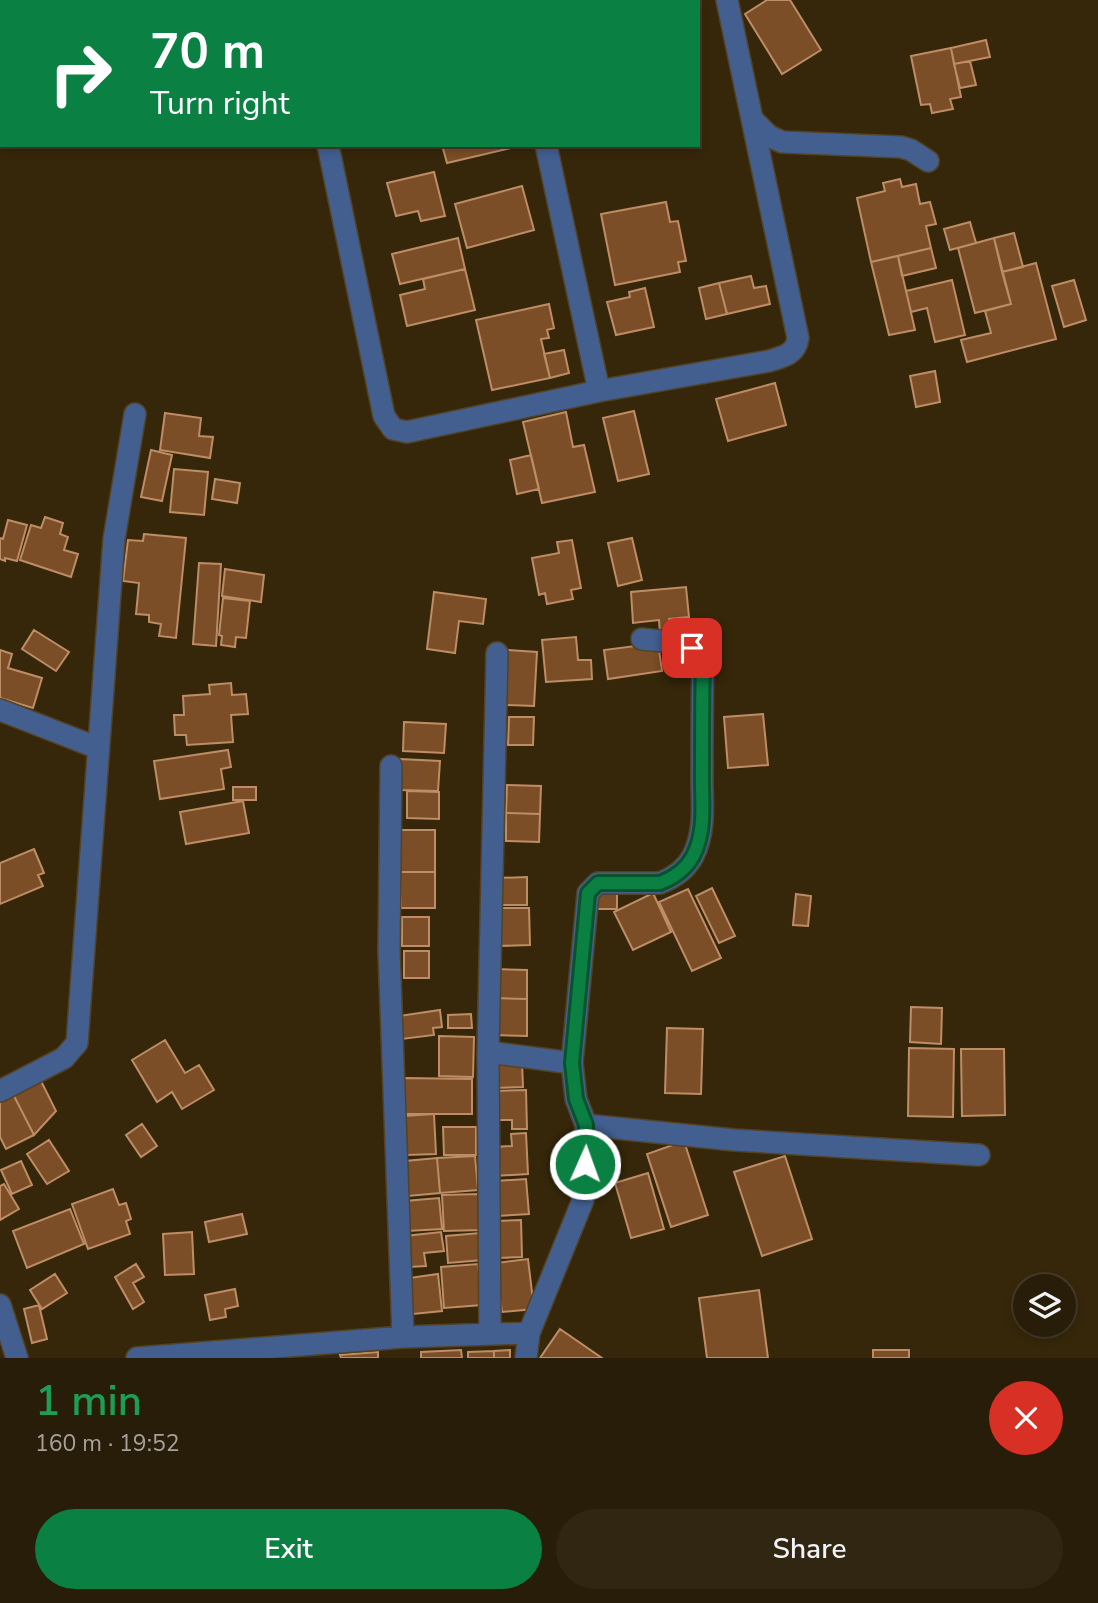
<!DOCTYPE html>
<meta charset="utf-8">
<style>
:root{--surface:#281d08;--page:#302612;--text:#f1f3f6;--muted:#a5a29c;--line:#443b29;--accent:#0b8043}
body{margin:0;font-family:"Nunito Sans",sans-serif;background:var(--page);color:var(--text);height:100vh;display:flex;flex-direction:column;font-size:26px;white-space:nowrap}
*{box-sizing:border-box;margin:0}
p{font-size:23px;color:var(--muted)}
.icon{flex:none;width:38px;height:38px;fill:none;stroke:currentColor;stroke-width:2;stroke-linecap:round;stroke-linejoin:round}
.map{position:relative;height:1358px;overflow:hidden}
.drawer{display:flex;flex-direction:column;background:var(--surface);flex:1}
.drawer>*{flex:none}
.banner{position:absolute;left:0px;top:0px;width:700px;height:147px;box-shadow:0 4px 10px #0003,0 0 0 2px var(--line);background:#0b8043;color:#fff;overflow:hidden}
.controls{position:absolute;left:1013px;top:1274px;display:grid;gap:14px}
.controls a{display:grid;place-items:center;width:63px;height:63px;border-radius:50%;background:var(--surface);box-shadow:0 4px 10px #0003,0 0 0 2px var(--line);font-size:35px}
.pin{position:absolute;display:grid;place-items:center;width:60px;height:60px;color:#fff;margin:-30px;border-radius:14px;box-shadow:0 4px 10px #0006}
.me{position:absolute;width:77px;margin:-38px;rotate:2deg;stroke-linejoin:round;filter:drop-shadow(0 0 5px #0008)}
.turn{display:flex;align-items:center;gap:24px;height:147px;padding:0 35px;font-size:32px}
.turn .icon{width:91px;height:91px;stroke-width:2.5}
.turn b{display:block;font-size:49px;line-height:60px}
.round{display:grid;place-items:center;flex:none;width:74px;height:74px;border-radius:37px;background:var(--page)}
.head{display:flex;align-items:center;justify-content:space-between;height:119px;padding:0 35px}
h1{font-size:42px;font-weight:600;line-height:52px;color:#1e9e55}
.primary-button{display:flex;gap:14px;margin-top:auto;padding:14px 35px}
.primary-button a{flex:1;height:80px;border-radius:42px;background:var(--accent);color:#fff;font-size:28px;font-weight:600;line-height:80px;text-align:center}
.primary-button a+a{background:var(--page);color:var(--text)}
.map>svg:first-child{display:block}
.building{fill:#7b4e27;stroke:#be8d65;stroke-width:2}
.lines{fill:none;stroke-linecap:round;stroke-linejoin:round}
.minor-casing{stroke:#524327;stroke-width:24}
.minor{stroke:#425f90;stroke-width:21}
.route-casing{stroke:#07532c;stroke-width:18}
.route{stroke:#0b8043;stroke-width:12}
</style>
<div class="map">
<svg width="1098" height="1358" viewBox="0 0 1098 1358">
<rect width="100%" height="100%" fill="#36270a"/>
<!-- building -->
<path class="building" d="M530 0H594L587 2Z
M767 0H790L821 50 782 74 745 14Z
M986 40 990 57 954 64 951 48Z
M951 48 961 97 950 99 953 109 932 113 930 104 921 105 911 56Z
M970 61 976 85 960 88 954 64Z
M442 145H520V146L447 163Z
M434 172 445 216 421 221 418 211 396 216 387 183Z
M900 179 902 187 916 184 920 204 930 202 936 224 926 226 931 248 871 262 857 198 885 191 883 183Z
M522 186 534 230 467 248 455 204Z
M666 202 670 222 678 221 686 261 678 262 680 272 615 285 601 214Z
M970 222 976 243 950 250 944 229Z
M1014 233 1023 267 1002 272 994 238Z
M458 238 465 269 400 284 392 254Z
M994 238 1011 304 975 313 958 248Z
M931 248 936 268 902 276 898 256Z
M898 256 915 330 889 335 871 262Z
M1036 263 1056 339 967 362 961 340 991 333 985 311 1011 304 1002 272Z
M465 269 475 310 407 326 400 295 425 289 423 279Z
M751 276 754 288 766 286 770 304 727 314 719 283Z
M952 280 965 335 935 342 927 308 911 312 906 291Z
M1074 280 1086 320 1064 327 1052 286Z
M719 283 727 314 706 319 699 288Z
M645 288 654 327 616 335 607 302 630 297 629 292Z
M549 304 554 328 547 330 549 338 541 339 550 378 492 390 476 320Z
M564 350 569 373 550 378 544 354Z
M935 371 940 402 916 407 910 376Z
M775 383 786 425 728 441 716 399Z
M634 411 649 474 618 481 603 418Z
M566 412 573 447 584 445 595 492 542 503 523 422Z
M165 413 201 418 199 436 213 437 210 458 160 450Z
M151 450 172 455 162 501 141 497Z
M531 455 539 489 517 494 510 460Z
M174 469 208 472 204 515 170 512Z
M215 479 240 483 237 503 212 499Z
M45 517 63 523 60 534 68 537 64 550 78 554 71 577 20 560 31 525 41 528Z
M8 520 27 525 17 561 5 558V561L0 559V538L3 539Z
M144 534 186 538 176 638 159 636 161 624 149 622V615L136 614 139 583 123 581 128 540 143 541Z
M632 538 642 580 618 586 608 543Z
M572 540 581 588 571 590 573 599 547 604 545 593 539 595 532 558 559 553 557 542Z
M199 563 221 564 216 646 193 644Z
M225 569 264 575 261 602 222 596Z
M686 587 689 617 669 619 671 633 660 634 659 620 633 623 631 592Z
M434 592 486 599 483 624 459 621 455 653 427 649Z
M223 598 250 601 246 638 236 637 235 647 221 645 222 636 219 635Z
M34 630 69 652 56 671 22 649Z
M576 637 578 660H591L592 679 546 682 542 640Z
M658 643 662 671 608 679 604 650Z
M0 650 12 654 8 668 42 678 33 708 0 698Z
M507 650 537 652 534 706 505 705Z
M231 683 232 695 246 694 248 714 231 715 233 742 187 745 186 735H175L174 715H184L183 696 210 694 209 685Z
M763 714 768 765 728 768 724 717Z
M509 717H534L533 745H508Z
M404 722 446 724 444 753 403 751Z
M228 750 231 767 221 769 224 789 160 799 154 761Z
M400 759 440 761 438 791 399 790Z
M507 785 541 786 540 814 506 813Z
M233 787H256V800H233Z
M407 791 439 792V819L407 818Z
M243 801 249 833 186 844 180 812Z
M506 813 540 814 539 842 506 841Z
M400 830H435V872H400Z
M34 849 44 873 38 875 43 886 0 904V863Z
M400 872H435V908H401Z
M527 877V905H497V878Z
M597 885H617V909H597Z
M712 888 735 936 719 943 696 896Z
M688 889 721 958 692 971 659 902Z
M653 893 671 932 633 950 614 912Z
M796 894 811 896 808 926 793 925Z
M497 908H529L530 945 498 946Z
M402 917H429V946H402Z
M404 951H429V978H404Z
M493 969 527 970V999L493 998Z
M493 998 527 999V1036L492 1035Z
M911 1007 942 1008 941 1044 910 1042Z
M440 1010 442 1027 433 1028 434 1035 402 1039 399 1016Z
M471 1014 472 1028H448V1015Z
M667 1028 703 1029 701 1094 665 1093Z
M439 1036 474 1037 473 1077 439 1076Z
M165 1040 185 1073 199 1065 214 1090 182 1109 172 1092 157 1102 132 1060Z
M909 1048 954 1049 953 1117 908 1116Z
M961 1049H1004L1005 1115 962 1116Z
M522 1062 523 1087 493 1088 492 1063Z
M404 1078 472 1079V1114H404Z
M41 1081 56 1111 34 1135 13 1094Z
M526 1090 527 1129H512V1120H495L494 1091Z
M13 1094 34 1135 6 1149 0 1137V1101Z
M434 1114 436 1154 406 1155 404 1116Z
M142 1124 157 1146 141 1157 126 1135Z
M443 1127H476V1155H444Z
M526 1133 528 1174 495 1176 493 1147 512 1146 511 1134Z
M49 1140 69 1171 47 1184 27 1154Z
M684 1141 708 1215 671 1227 647 1154Z
M475 1156 478 1190 440 1193 437 1158Z
M785 1156 812 1239 762 1256 734 1172Z
M437 1158 440 1193 408 1196 405 1161Z
M21 1161 32 1185 12 1194 1 1170Z
M648 1173 664 1229 631 1238 615 1183Z
M526 1179 529 1214 497 1216 495 1181Z
M4 1184 19 1209 0 1220V1186Z
M113 1189 119 1205 126 1203 131 1219 126 1221 130 1234 88 1249 72 1204Z
M480 1194 482 1230 444 1231 442 1195Z
M439 1198 442 1229 407 1231 405 1201Z
M70 1209 84 1244 27 1268 13 1231Z
M242 1214 247 1234 209 1242 205 1222Z
M521 1220 522 1257 498 1258 496 1221Z
M192 1232 194 1274 165 1275 163 1234Z
M441 1232 444 1251 424 1253 426 1266 408 1267 405 1236Z
M480 1233 483 1260 448 1263 446 1236Z
M528 1259 534 1309 502 1312 496 1263Z
M136 1264 144 1277 133 1283 144 1302 133 1309 115 1277Z
M478 1264 482 1305 444 1308 441 1267Z
M55 1274 67 1293 42 1309 30 1290Z
M438 1274 442 1311 413 1314 409 1278Z
M235 1289 238 1306 225 1309 226 1317 210 1320 205 1295Z
M759 1290 768 1358H707L699 1298Z
M39 1305 47 1339 32 1343 24 1309Z
M560 1329 602 1358H540Z
M461 1350 462 1358H421V1352Z
M510 1350V1358H494V1351Z
M873 1350H909V1358H873Z
M494 1351V1358H468V1352Z
M378 1352V1358H341L340 1355Z"/>
<g class="lines">
<defs>
<path id="minor" d="M299 0V2
M513 0 514 2
M752 119 769 136 782 142 901 147 911 150 928 161
M328 145 384 416 393 429 407 432 599 391 769 361C783 357 796 354 798 338L727 0
M546 145 599 391
M0 710 98 748
M391 766 389 951 403 1337
M488 1052 572 1063
M0 1091 64 1058 77 1043 114 539 135 414
M586 1125 734 1140 979 1155
M0 1305 17 1358
M490 1333 488 1052 497 653
M529 1333 583 1200 586 1125 576 1099 572 1063 588 893 598 883H660C673 878 686 869 693 856 707 828 701 799 702 770 702 733 702 696 703 660 692 639 662 642 642 639
M137 1358 403 1337 529 1333 526 1358"/>
</defs>
<!-- minor casing -->
<use href="#minor" class="minor-casing"/>
<!-- minor -->
<use href="#minor" class="minor"/>
</g>
<g class="lines">
<defs>
<path id="route" d="M585 1164 586 1125 576 1099 572 1063 588 893 598 883H660C673 878 686 869 693 856 707 828 701 799 702 770 702 733 702 696 703 660L692 648"/>
</defs>
<!-- route casing -->
<use href="#route" class="route-casing"/>
<!-- route -->
<use href="#route" class="route"/>
</g>
</svg>
<div class="controls">
<a><svg class="icon" aria-label="layers" viewBox="0 0 24 24"><path d="M12 4l9 5-9 5-9-5zM3 14l9 5 9-5"/></svg></a>
</div>
<div class="pin" style="left:692px;top:648px;background:#d93025"><svg class="icon" aria-label="arrive" viewBox="0 0 24 24"><path d="M6 21V4h12l-3 4 3 4H6"/></svg></div>
<svg class="me" style="left:585px;top:1164px" viewBox="-20 -20 40 40"><circle r="17" fill="#0b8043" stroke="#fff" stroke-width="3"/><path d="M0-11L8 9 0 5-8 9z" fill="#fff"/></svg>
<div class="banner">
<div class="turn"><svg class="icon" aria-label="right" viewBox="0 0 24 24"><path d="M7 20v-9h11M14 6l5 5-5 5"/></svg><div><b>70 m</b>Turn right</div></div>
</div>
</div>
<section class="drawer">
<div class="head"><div><h1>1 min</h1><p>160 m · 19:52</p></div><a class="round" style="background:#d93025;color:#fff"><svg class="icon" aria-label="close" viewBox="0 0 24 24"><path d="M6 6l12 12M18 6L6 18"/></svg></a></div>
<div class="primary-button"><a>Exit</a><a>Share</a></div>
</section>
